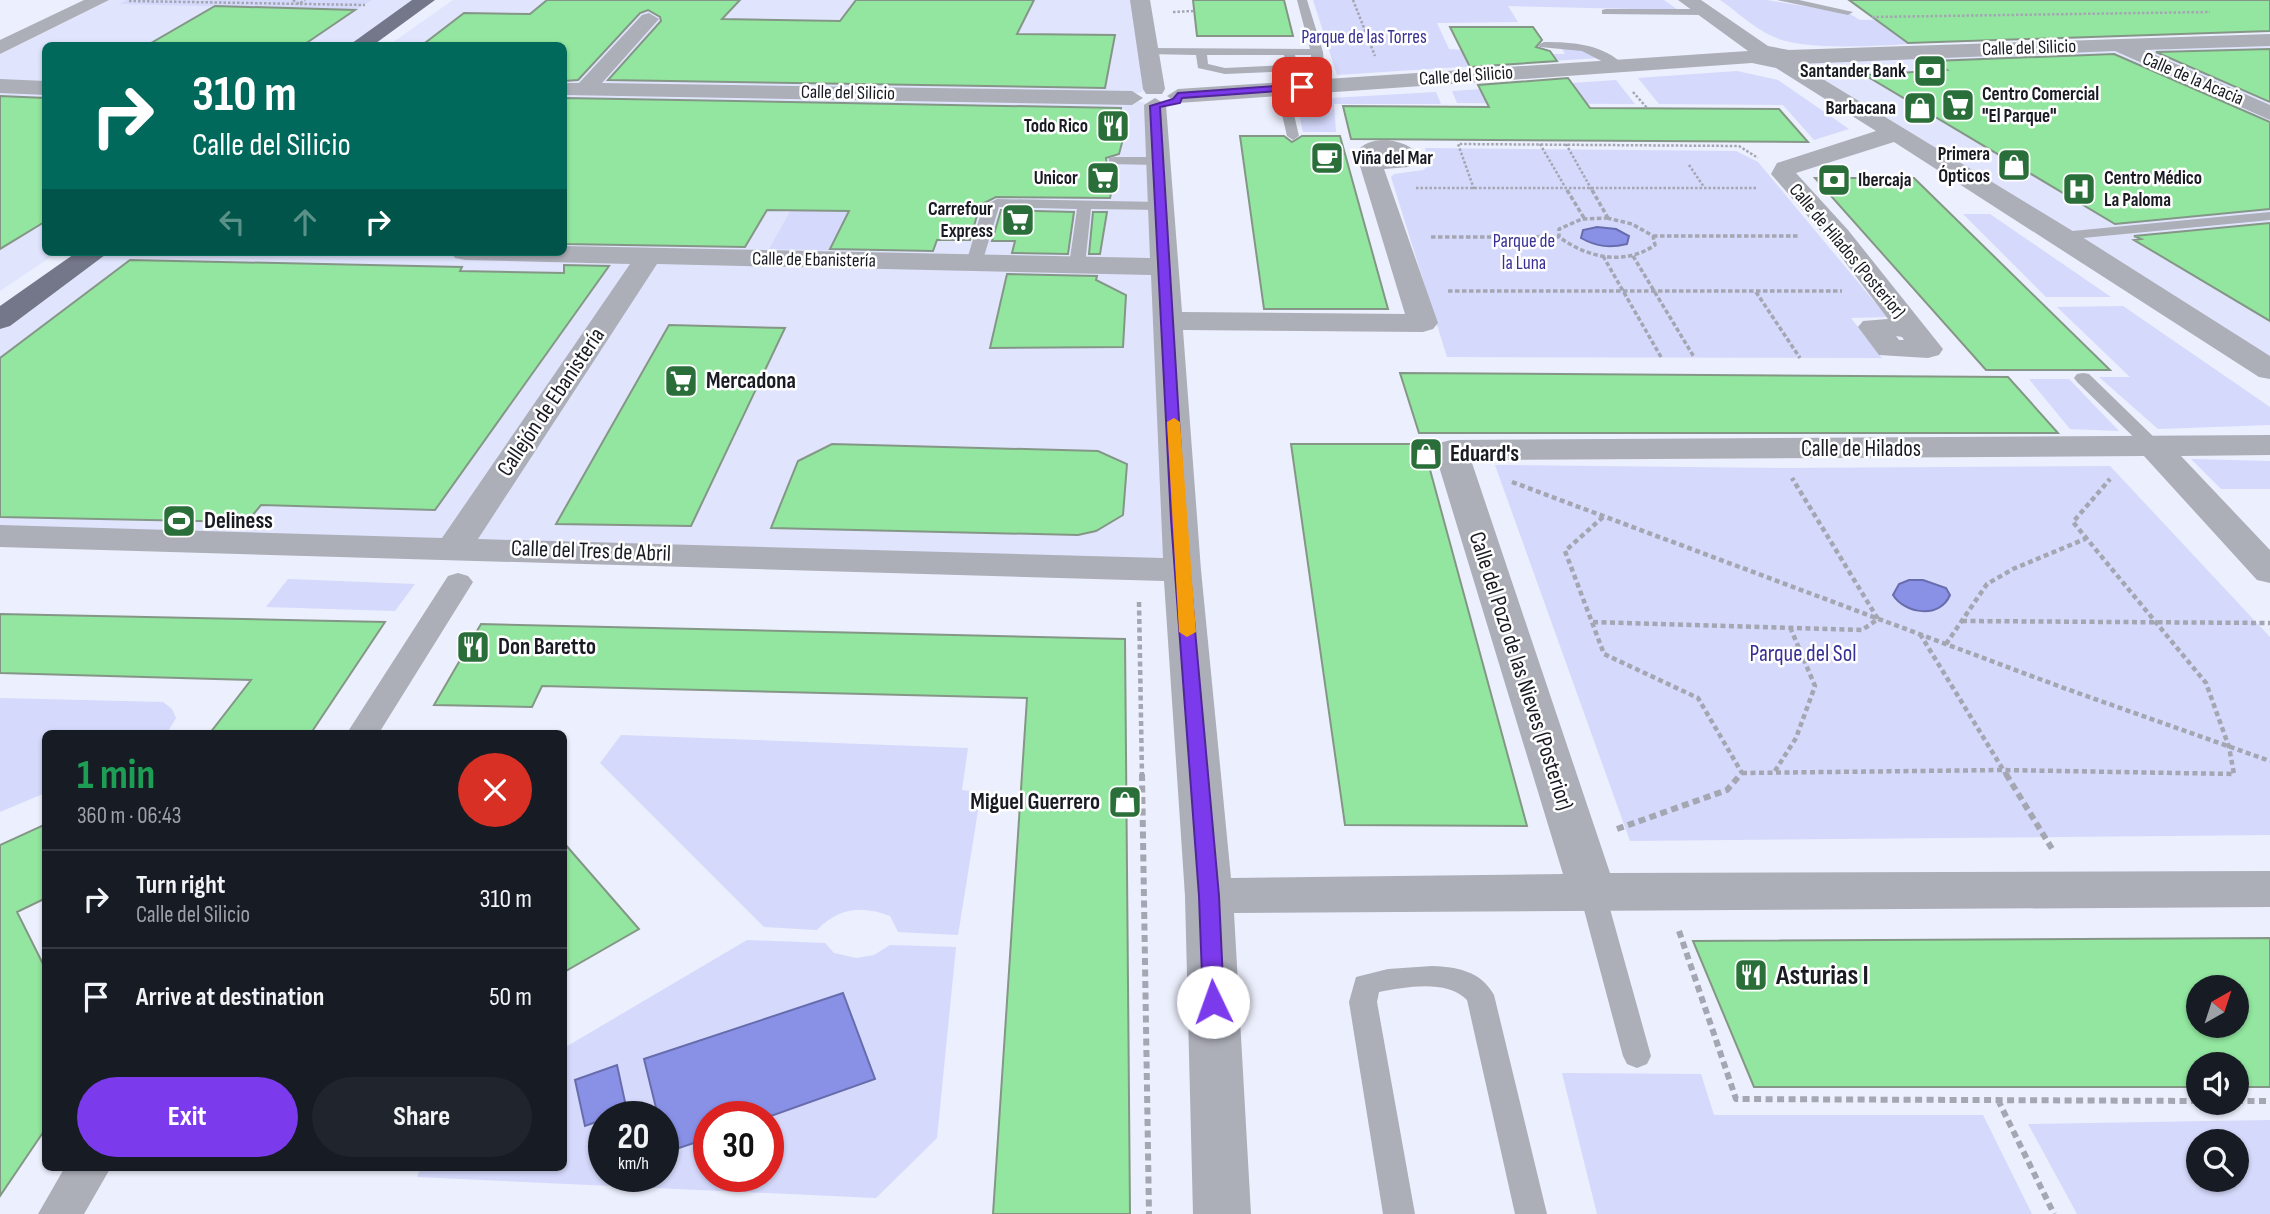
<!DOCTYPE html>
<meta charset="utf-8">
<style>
:root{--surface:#171b24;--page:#20242c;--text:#f1f3f6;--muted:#9ea1a6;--line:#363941;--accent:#7c3aed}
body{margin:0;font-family:"Sofia Sans Condensed",sans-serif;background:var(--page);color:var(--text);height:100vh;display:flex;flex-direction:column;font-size:26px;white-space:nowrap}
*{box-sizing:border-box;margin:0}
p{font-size:23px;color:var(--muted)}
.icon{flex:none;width:38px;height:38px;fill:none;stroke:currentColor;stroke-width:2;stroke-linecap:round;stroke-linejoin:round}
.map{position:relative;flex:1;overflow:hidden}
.panel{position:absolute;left:42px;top:730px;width:525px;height:441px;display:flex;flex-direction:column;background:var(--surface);border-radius:10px;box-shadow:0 2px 5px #0004}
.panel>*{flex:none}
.top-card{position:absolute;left:42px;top:42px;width:525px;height:214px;border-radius:10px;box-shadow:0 2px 5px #0004;background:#00695c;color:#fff;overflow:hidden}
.needle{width:46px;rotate:39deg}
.tools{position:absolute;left:2186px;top:975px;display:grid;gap:14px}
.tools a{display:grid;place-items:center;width:63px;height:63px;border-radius:50%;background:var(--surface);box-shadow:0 2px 5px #0004;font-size:35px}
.speed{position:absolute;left:588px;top:1101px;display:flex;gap:14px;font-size:35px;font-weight:700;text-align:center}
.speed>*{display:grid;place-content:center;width:91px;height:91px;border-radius:50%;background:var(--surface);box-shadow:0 2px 5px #0004;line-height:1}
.speed small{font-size:18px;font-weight:400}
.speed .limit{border:10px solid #d22;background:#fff;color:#111}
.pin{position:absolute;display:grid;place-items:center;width:60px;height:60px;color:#fff;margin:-30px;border-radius:14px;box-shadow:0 4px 10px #0006}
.me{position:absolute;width:77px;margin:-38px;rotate:357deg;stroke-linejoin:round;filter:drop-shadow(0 0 5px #0008)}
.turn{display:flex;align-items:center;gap:24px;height:147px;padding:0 35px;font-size:32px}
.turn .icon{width:91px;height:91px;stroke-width:2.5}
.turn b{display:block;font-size:49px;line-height:60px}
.lanes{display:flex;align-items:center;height:66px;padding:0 35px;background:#0003;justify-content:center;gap:35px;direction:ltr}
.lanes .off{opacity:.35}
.round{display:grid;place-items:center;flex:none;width:74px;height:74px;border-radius:37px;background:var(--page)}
.summary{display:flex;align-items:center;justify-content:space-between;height:119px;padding:0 35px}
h1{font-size:42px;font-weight:700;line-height:52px;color:#1e9e55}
.cta{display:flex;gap:14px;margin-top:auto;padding:14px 35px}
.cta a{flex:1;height:80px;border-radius:42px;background:var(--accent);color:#fff;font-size:28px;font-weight:700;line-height:80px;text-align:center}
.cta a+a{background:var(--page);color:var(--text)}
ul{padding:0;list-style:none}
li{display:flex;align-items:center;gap:21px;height:98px;padding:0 35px;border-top:2px solid var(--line)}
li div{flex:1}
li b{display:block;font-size:26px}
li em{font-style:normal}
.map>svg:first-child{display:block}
.built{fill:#e0e4fd}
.green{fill:#d5d9fb;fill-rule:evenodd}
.water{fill:#8991e7;stroke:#676dac;stroke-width:2}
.building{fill:#92e69f;stroke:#849786;stroke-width:2;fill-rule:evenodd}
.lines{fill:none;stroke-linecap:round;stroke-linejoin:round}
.path-far3{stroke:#a4a6b2;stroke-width:2.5;stroke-dasharray:2.5 2;stroke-linecap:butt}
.path-far2{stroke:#a4a6b2;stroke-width:3.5;stroke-dasharray:4.5 2.5;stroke-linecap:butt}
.path-far1{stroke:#a4a6b2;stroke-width:4.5;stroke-dasharray:5 3.5;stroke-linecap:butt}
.path{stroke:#a4a6b2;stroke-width:6;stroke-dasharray:7 4.5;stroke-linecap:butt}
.service{fill:#acaeb8;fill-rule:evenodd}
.pedestrian{fill:#acaeb8;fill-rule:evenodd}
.minor{fill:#acaeb8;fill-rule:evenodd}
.primary{fill:#747789;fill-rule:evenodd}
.route{fill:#7c3aed;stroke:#51269a;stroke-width:2}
.slow{fill:#f59e0b}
.labels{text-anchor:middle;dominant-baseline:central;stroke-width:5;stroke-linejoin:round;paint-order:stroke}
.far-park-label{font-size:19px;fill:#373094;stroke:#fff}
.far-street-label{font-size:19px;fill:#191a22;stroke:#fff}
.far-poi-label{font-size:19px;font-weight:bold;fill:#191a22;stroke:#fff;text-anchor:end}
.poi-label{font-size:23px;font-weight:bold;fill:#191a22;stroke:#fff;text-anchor:start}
.street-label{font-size:23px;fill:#191a22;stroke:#fff}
.park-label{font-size:23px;fill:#373094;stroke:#fff}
.near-poi-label{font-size:28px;font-weight:bold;fill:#191a22;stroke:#fff;text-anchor:start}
</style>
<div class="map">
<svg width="2270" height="1214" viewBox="0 0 2270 1214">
<rect width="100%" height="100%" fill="#eceffd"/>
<!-- built -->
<path class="built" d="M99 0H425L358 45 46 46V252H58L0 291V48Z
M453 0H1140L1154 89 1133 94 1135 101 1155 105 1182 570 0 536V320L95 252H564V46L389 45Z
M2270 40V370L1789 62Z"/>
<!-- green -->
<path class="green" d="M127 0H372L355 10 120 4Z
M1313 0H1664L1678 10 1508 6 1518 22 1437 23 1449 49 1464 50 1467 54H1565L1562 49H1579L1599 58 1337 75Z
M1720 0H1767L1850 14 1860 20 1936 19 1969 40C1922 42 1821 54 1779 39 1758 32 1739 13 1720 0Z
M1737 71 1778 80 1849 129 1814 140 1783 105 1659 104 1638 78Z
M1616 80 1635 104 1457 103 1452 91Z
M1436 92 1441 104H1334L1336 132H1303L1296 100Z
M1425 148 1736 151 1758 162 1887 317 1851 318 1882 358 1447 357 1391 177 1394 174 1423 170 1431 164Z
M802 190 859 191 830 250 769 249Z
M1963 214H1990L2111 297H2046Z
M2123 306 2270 407V425L2158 429 2099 377H2130L2057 307Z
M2029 379H2069L2119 431 2070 429Z
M2191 459 2270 461V489H2221Z
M1495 465 1785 468 2110 466 2270 637V835L1630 841Z
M288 579 415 584 395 611 266 607Z
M0 698 163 702 172 709 176 718 167 733H46L45 793 0 812Z
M621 735 968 748 962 790 981 792 958 935 898 932 890 916C861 905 838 908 817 930L764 927 600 763Z
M747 940 825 943 834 953 856 958 874 955 890 945 956 947 937 1138 876 1198 417 1177 421 1167H564V1048ZM604 1116H663V1176H604ZM709 1116H768V1176H709Z
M1562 1073 1701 1074 1714 1115H1983L2032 1214H1597Z
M2270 1120V1214H2077L2028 1124ZM2198 1141H2236V1180H2198Z"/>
<!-- water -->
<path class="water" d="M1597 227 1616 229 1629 236 1627 244C1610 248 1597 247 1581 238L1583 230Z
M1909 580H1923L1946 588 1950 595C1940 619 1905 614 1893 595L1899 584Z
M843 993 875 1079 768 1117 709 1116V1138L667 1152 663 1116H658L644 1059Z
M617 1065 627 1111 585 1126 575 1080Z"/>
<!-- building -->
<path class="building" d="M547 0H740L722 19 840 21 856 0H1034L1017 34 1115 35 1105 88 608 80 661 21 660 17 648 10 640 13 578 80 564 81V46H421L464 13 530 14Z
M1193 0H1284L1293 36H1197Z
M1849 0H2270V31L1908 43Z
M215 6 355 10 302 46H146Z
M1450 27H1533L1542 40 1536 47 1550 51 1557 61 1470 67Z
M2270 49V102L2156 52Z
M2114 54 2270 122V209L2115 224 1865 75 1947 70 1934 61Z
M1568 78 1590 108 1779 109 1808 142 1351 139 1343 106 1489 107 1478 85Z
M0 96 46 98V221L0 249Z
M564 98 1121 108 1122 143 1119 154 1106 158 1107 166 1117 167 1110 198 996 197 980 205 970 240H937L933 251 830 249 849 211 767 210 745 247 564 244Z
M1240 136H1284L1292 142 1302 136H1340L1388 309H1264Z
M1815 178H1914L2110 370H1986Z
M1001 210 1074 212 1068 254 1012 253 1015 241H992Z
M1093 212H1107L1100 254H1089Z
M2270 223V321L2134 240 2141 239 2134 236Z
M130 260 462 267 460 271 564 273V265L609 266 435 510 261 505 247 522 0 517V358Z
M1007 274 1097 276 1096 280 1126 295 1123 347 990 348Z
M669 325 785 328 691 526 556 524Z
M1400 373 2008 377 2058 433H1419Z
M832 444 1098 451 1127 464 1123 515 1096 531 1078 535 771 528 798 461Z
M1291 444H1423L1527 826 1345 825Z
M0 614 287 620 385 622 311 733H210L251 680 0 673Z
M481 624 1125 639 1130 1214H993L1027 698 542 686 532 707 434 705Z
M46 824V898L17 912 46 970V1128L0 1196V845Z
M564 843 639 929 564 972Z
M2270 938V1087H2236V1064H2198V1087H1754L1693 941ZM2198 987H2236V1026H2198Z"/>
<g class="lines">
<!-- path-far3 -->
<path class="path-far3" d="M293 0 299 4 305 0
M1353 0 1375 56
M129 1 365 5
M1173 12 1194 11
M1872 17 2210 12
M1633 92 1647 108
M1540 144 1568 192
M1566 144 1593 192
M1689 165 1704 187
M1416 188H1757
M1474 189 1458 144 1739 146 1758 158"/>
<!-- path-far2 -->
<path class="path-far2" d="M1567 190 1584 218
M1592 190 1608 218
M1607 218 1632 224 1653 236 1655 245C1624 266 1588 258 1559 237V229L1582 219Z
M1653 236H1798
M1431 237H1559
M1603 256 1661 357
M1633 256 1694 357
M1448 291H1842
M1756 292 1800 358"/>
<!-- path-far1 -->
<path class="path-far1" d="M1512 482 2061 687 2270 761
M1603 517 1565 551 1604 654 1698 698 1742 773 1739 776
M1139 602 1142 776
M1962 621 2270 623
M1593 622 1862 630 1878 619 1792 478
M1920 634 2007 776
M1946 644 1987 584 2013 569 2085 539
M1775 771 1796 738 1815 686 1790 627
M1742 773 2003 770 2234 774 2229 747 2206 683 2073 522 2110 479"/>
<!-- path -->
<path class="path" d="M1142 774 1149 1214
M2006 774 2054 852
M1617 829 1727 790 1741 774
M1679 931 1736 1099 2198 1101
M1998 1100 2054 1214
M2236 1101H2270"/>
<!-- service -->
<path class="service" d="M1297 0H1307L1323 52 1326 88H1318L1312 78 1311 55H1295L1298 68 1292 71 1225 74 1198 68 1196 55 1148 54 1142 51 1148 48 1310 49ZM1207 55H1284L1286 65 1225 68 1208 64Z
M1777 0H1799L1853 12 1848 15Z
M1606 9H1704L1709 12 1704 15 1602 14V10Z
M1544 42C1573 42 1603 44 1625 66L1615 68 1582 51 1540 47 1538 45Z
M1282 85 1288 89 1299 136 1293 140 1287 136 1276 89Z
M1114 157H1157L1164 161 1157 165 1109 164V158Z
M997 199 1160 202 1167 206 1160 210 1091 209 1085 265 1077 270 1069 265 1077 209 999 207 982 263 979 266H969L966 263 983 206Z
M2270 212V220L2062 240 2055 236 2062 232Z
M2083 373 2089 374 2160 443 2163 447 2160 451H2148L2077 382 2074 378 2077 374Z
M1592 881 1601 884 1605 891 1651 1056 1647 1064 1637 1068 1627 1064 1623 1056 1579 891 1583 884Z
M1432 966C1457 967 1481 971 1494 995L1547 1214H1515L1467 1000C1447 979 1405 987 1379 992L1377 1002 1415 1214H1383L1349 1002 1356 977 1388 969Z"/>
<!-- pedestrian -->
<path class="pedestrian" d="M458 573 468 576 473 582 379 733H347L448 576Z
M65 1167H111L84 1214H38Z"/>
<!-- minor -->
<path class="minor" d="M84 0H109L0 54V40Z
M1130 0H1150L1165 89 1162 94H1146L1143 89Z
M1678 0H1701L1768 46 1789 50 2270 34V46L2144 50 2270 105V120L2115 51 1798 64 2071 230 2270 356V379L2259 377 1894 142 1796 173 1848 230 1943 349 1939 355 1928 358 1879 355 1858 327 1863 321 1888 319 1830 242 1771 174 1777 163 1876 131 1776 68 1752 63 1178 103 1167 96 1178 89 1748 51ZM1896 336 1902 337 1904 340H1899Z
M649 13 659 19 602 83 1132 91 1143 98 1132 105 564 95V83H579L642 15Z
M0 79 46 81V95L0 93Z
M1155 98 1166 105 1182 312 1405 314 1356 153C1370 132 1408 139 1421 157L1409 167 1384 169 1438 323 1433 329 1423 332 1183 330 1201 570 1231 878 1563 874 1434 450 1439 443 1451 440 2270 435V455L2181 456 2270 550V583L2257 580 2144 456 1471 460 1610 873 2270 871V907L1234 913 1251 1214H1193L1185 896 1164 581 0 547V525L442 538 630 264 465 260 455 258 451 252H564V246L1150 258 1144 105ZM657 264 1151 275 1163 558 478 539Z"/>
<!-- primary -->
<path class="primary" d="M412 0H435L372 46H348Z
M77 252H109L10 326 0 329V306Z"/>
</g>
<!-- route -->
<path class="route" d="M1302 84 1306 89 1182 98 1180 103 1160 107 1185 519 1219 896 1224 1002 1221 1008 1213 1011 1206 1008 1203 1002 1199 896 1171 519 1150 106 1173 99 1178 93Z"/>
<!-- slow -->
<path class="slow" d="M1174 418 1180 422 1196 632 1187 637 1179 632 1167 422Z"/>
<!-- icons -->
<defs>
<symbol id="bank-square" viewBox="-11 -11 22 22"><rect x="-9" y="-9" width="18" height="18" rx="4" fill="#2a6e39" stroke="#fff"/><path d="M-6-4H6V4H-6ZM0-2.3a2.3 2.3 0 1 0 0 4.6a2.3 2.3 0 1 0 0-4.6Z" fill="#fff"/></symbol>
<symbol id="supermarket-square" viewBox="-11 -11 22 22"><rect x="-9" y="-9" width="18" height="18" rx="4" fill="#2a6e39" stroke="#fff"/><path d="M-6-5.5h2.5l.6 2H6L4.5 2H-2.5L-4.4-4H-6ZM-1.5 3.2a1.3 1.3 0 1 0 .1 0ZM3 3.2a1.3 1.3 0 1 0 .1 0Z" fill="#fff"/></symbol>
<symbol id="shop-square" viewBox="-11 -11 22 22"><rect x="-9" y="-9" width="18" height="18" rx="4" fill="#2a6e39" stroke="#fff"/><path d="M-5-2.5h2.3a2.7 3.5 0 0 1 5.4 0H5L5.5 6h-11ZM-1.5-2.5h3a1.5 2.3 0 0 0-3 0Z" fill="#fff"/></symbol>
<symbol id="restaurant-square" viewBox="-11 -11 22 22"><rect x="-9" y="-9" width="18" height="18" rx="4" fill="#2a6e39" stroke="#fff"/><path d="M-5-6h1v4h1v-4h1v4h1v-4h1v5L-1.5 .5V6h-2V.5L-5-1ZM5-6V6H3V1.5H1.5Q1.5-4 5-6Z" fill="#fff"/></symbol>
<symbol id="cafe-square" viewBox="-11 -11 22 22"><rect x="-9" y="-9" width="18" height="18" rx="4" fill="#2a6e39" stroke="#fff"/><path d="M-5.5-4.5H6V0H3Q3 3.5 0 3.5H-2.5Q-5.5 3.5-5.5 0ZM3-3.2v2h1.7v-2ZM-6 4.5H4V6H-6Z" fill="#fff"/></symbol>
<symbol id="hospital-square" viewBox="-11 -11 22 22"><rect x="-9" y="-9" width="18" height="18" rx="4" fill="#2a6e39" stroke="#fff"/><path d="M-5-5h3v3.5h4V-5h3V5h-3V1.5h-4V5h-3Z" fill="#fff"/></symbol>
<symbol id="stadium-square" viewBox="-11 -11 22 22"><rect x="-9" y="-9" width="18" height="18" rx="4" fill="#2a6e39" stroke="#fff"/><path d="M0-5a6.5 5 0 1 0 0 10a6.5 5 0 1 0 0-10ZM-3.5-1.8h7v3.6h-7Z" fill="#fff"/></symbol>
</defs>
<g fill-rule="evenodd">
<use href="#bank-square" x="1911" y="52" width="38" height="38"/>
<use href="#supermarket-square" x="1939" y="86" width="38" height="38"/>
<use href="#shop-square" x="1901" y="89" width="38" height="38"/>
<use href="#restaurant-square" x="1094" y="107" width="38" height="38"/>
<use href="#cafe-square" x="1308" y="139" width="38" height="38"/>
<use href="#shop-square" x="1995" y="146" width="38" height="38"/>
<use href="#supermarket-square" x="1084" y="159" width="38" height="38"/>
<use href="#bank-square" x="1815" y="161" width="38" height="38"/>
<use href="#hospital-square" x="2060" y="170" width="38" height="38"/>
<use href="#supermarket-square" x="999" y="201" width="38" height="38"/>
<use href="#supermarket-square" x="662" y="362" width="38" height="38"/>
<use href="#shop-square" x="1407" y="435" width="38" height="38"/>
<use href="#stadium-square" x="160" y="502" width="38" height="38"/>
<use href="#restaurant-square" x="454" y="628" width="38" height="38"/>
<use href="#shop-square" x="1106" y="783" width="38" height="38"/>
<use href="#restaurant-square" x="1732" y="956" width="38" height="38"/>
</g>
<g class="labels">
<!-- far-park labels -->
<g class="far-park-label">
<text x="1364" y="37">Parque de las Torres</text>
<text x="1524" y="241">Parque de<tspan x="1524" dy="22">la Luna</tspan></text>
</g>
<!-- far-street labels -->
<g class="far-street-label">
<text transform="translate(2029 48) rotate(-2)">Calle del Silicio</text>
<text transform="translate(1466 76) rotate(-4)">Calle del Silicio</text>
<text transform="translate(2193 79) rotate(23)">Calle de la Acacia</text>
<text transform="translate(848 93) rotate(1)">Calle del Silicio</text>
<text transform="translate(1847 251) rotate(50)">Calle de Hilados (Posterior)</text>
<text transform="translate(814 260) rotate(1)">Calle de Ebanistería</text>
</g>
<!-- far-poi labels -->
<g class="far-poi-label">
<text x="1906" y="71">Santander Bank</text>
<text x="1982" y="94" text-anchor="start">Centro Comercial<tspan x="1982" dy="22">"El Parque"</tspan></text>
<text x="1896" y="108">Barbacana</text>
<text x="1088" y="126">Todo Rico</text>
<text x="1990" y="154">Primera<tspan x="1990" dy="22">Ópticos</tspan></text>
<text x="1352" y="158" text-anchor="start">Viña del Mar</text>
<text x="1078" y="178">Unicor</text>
<text x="2104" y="178" text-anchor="start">Centro Médico<tspan x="2104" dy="22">La Paloma</tspan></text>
<text x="1858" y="180" text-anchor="start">Ibercaja</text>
<text x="993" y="209">Carrefour<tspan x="993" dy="22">Express</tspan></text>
</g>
<!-- poi labels -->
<g class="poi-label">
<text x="706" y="381">Mercadona</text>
<text x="1450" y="454">Eduard's</text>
<text x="204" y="521">Deliness</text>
<text x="498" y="647">Don Baretto</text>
<text x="1100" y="802" text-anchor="end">Miguel Guerrero</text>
</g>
<!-- street labels -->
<g class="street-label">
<text transform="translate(551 402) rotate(-56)">Callejón de Ebanistería</text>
<text x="1861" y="449">Calle de Hilados</text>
<text transform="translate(591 551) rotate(2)">Calle del Tres de Abril</text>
<text transform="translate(1521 671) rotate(72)">Calle del Pozo de las Nieves (Posterior)</text>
</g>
<!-- park labels -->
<g class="park-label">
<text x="1803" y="654">Parque del Sol</text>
</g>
<!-- near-poi labels -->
<g class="near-poi-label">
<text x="1776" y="975">Asturias I</text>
</g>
</g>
</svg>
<div class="tools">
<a><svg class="needle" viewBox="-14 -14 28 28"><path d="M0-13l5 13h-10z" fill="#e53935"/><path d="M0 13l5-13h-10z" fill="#9ea1a6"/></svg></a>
<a><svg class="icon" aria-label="sound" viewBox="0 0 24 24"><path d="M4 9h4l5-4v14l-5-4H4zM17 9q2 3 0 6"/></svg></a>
<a><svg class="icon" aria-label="search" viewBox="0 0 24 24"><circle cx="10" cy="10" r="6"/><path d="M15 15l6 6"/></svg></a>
</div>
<div class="speed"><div>20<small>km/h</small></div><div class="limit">30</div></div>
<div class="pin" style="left:1302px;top:87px;background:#d93025"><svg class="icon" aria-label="arrive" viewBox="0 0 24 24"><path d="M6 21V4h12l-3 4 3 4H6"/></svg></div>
<svg class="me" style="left:1213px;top:1002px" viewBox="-20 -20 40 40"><circle r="19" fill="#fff"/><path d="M0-13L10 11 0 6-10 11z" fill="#7c3aed"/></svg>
<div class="top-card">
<div class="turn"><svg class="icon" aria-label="right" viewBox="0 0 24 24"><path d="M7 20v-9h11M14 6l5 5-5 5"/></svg><div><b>310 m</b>Calle del Silicio</div></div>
<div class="lanes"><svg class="icon off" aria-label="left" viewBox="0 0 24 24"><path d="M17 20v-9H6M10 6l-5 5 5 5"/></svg><svg class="icon off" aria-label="ahead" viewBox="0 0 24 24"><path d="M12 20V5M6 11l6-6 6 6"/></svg><svg class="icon" aria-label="right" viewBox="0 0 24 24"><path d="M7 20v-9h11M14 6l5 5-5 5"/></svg></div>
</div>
<section class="panel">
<div class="summary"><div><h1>1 min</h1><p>360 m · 06:43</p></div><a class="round" style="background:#d93025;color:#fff"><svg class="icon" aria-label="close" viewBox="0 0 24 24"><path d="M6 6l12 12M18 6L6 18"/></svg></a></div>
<ul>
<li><svg class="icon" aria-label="right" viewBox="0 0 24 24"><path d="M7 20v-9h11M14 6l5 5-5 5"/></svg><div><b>Turn right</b><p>Calle del Silicio</p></div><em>310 m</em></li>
<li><svg class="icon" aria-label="arrive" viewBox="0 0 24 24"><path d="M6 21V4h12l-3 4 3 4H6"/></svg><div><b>Arrive at destination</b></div><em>50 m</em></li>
</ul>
<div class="cta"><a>Exit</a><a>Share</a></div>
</section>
</div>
